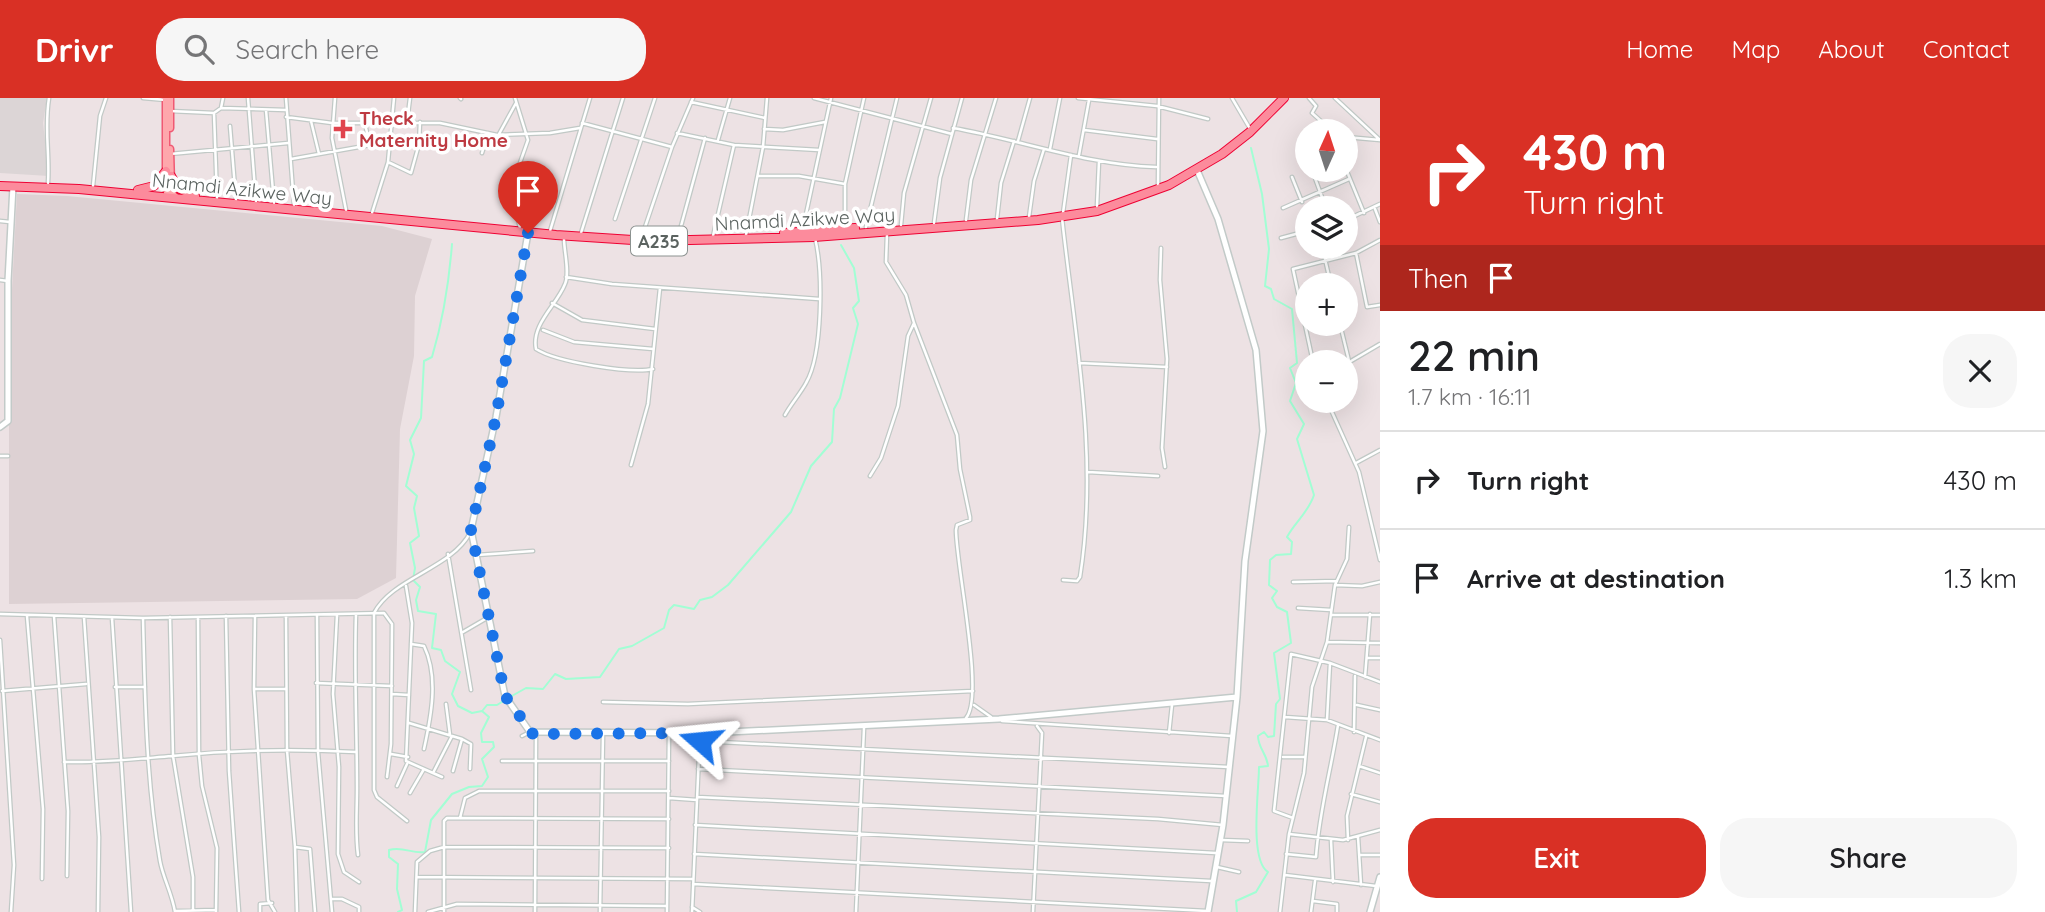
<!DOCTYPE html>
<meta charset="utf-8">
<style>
:root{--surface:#fff;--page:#f6f6f6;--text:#202124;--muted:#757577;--line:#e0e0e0;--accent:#d93025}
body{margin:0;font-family:Quicksand,sans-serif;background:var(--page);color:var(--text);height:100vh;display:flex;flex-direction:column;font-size:26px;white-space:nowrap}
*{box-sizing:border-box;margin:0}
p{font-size:23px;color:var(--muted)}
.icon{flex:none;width:38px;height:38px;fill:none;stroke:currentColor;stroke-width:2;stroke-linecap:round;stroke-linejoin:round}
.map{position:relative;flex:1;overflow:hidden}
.details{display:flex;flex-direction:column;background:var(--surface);width:665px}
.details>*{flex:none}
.guide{background:#d93025;color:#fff;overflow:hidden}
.needle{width:46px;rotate:3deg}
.buttons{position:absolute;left:1295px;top:21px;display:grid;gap:14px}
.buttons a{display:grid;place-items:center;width:63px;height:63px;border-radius:50%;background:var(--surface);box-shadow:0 7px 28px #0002;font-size:35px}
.pin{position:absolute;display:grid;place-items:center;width:60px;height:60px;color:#fff;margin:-72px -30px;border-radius:50% 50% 50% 0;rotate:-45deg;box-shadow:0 0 7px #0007}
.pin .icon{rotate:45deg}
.me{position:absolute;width:77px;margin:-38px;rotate:288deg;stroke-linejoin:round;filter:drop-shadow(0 0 5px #0008)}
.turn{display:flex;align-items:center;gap:24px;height:147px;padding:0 28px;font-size:32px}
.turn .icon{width:91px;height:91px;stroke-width:2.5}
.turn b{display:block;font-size:49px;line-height:60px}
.then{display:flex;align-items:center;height:66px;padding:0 28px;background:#0003;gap:14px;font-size:26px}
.round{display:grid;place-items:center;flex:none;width:74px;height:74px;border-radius:28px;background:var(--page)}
.headline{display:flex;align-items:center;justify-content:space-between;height:119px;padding:0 28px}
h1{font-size:42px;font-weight:600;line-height:52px}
.action{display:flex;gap:14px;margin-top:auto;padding:14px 28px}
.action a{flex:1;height:80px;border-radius:28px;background:var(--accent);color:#fff;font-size:28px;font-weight:600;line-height:80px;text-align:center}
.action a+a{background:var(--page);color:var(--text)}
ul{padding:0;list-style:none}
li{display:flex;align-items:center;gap:21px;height:98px;padding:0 28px;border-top:2px solid var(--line)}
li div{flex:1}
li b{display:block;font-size:26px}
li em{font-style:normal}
header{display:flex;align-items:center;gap:42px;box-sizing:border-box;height:98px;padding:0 35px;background:var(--accent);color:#fff}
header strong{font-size:33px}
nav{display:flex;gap:38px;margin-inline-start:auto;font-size:24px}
.search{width:490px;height:63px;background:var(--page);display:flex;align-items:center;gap:18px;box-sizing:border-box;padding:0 24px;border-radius:28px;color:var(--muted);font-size:26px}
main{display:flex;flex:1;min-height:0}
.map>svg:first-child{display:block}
.industrial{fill:#dcd5d6}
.education{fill:#ddd1d3}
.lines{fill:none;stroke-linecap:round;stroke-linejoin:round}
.stream{stroke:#a2fed4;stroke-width:2}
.street-casing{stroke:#c1c9c6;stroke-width:5}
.secondary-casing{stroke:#c2cac8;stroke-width:8}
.primary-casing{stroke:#f05973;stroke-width:9}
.highway-casing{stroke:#ee0233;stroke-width:10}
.street{stroke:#fff;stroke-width:2.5}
.secondary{stroke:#fff;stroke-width:5}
.primary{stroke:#fea7ac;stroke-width:6}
.highway{stroke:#fc8b9c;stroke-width:8}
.route{stroke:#1a73e8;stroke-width:12;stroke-dasharray:0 21.6}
.health-dot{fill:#e0444e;stroke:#fff;stroke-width:2.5}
.labels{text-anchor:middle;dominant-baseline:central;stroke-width:7;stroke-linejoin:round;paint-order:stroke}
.shield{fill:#fff;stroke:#8c9290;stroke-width:2}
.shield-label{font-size:18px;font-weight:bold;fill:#5b6360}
.health-label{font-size:19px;font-weight:bold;fill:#be3a42;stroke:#fff;text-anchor:start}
.street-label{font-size:19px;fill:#5b6360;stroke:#fff}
</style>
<header>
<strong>Drivr</strong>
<div class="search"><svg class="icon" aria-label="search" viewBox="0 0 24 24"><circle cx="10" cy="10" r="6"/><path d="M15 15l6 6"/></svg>Search here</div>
<nav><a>Home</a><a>Map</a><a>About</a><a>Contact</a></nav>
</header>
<main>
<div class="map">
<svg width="1380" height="814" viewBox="0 0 1380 814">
<rect width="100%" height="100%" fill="#ede2e4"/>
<!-- industrial -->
<path class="industrial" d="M0 0H47L43 25 49 78 0 75Z"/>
<!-- education -->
<path class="education" d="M17 96 67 98 382 128 432 141 415 198 414 258 400 331 396 480 357 501 9 506V249Z"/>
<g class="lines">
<!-- stream -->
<path class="stream" d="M510 599 526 590 543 591 555 576 566 581 600 579 619 551 632 548 664 530 669 512 674 507 694 511 700 502 712 499 728 487 791 414 811 368 832 344 834 311 840 300 858 226 853 210 859 203 854 170 841 147
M483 612 487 607H497L505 602
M398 814 402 812 397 791 398 766 389 759V752C403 748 412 756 425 754L431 722 452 696 469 689 482 688 488 679 482 661 494 649 493 644H482L481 635 489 619 482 613 472 615 458 608 452 596 460 574 445 563 441 552 432 550 436 516 418 513 416 502 420 489 413 482 415 470 410 445 419 438 414 410 417 398 406 388 414 356 410 342 421 320 424 263 432 259C443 222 449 185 452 146
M1237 814 1236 803 1256 794 1268 774C1249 762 1259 692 1259 669L1268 668C1267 656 1258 650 1258 638L1264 634 1268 639 1274 638 1276 606 1280 601 1274 555 1291 545 1287 514 1277 509 1272 500 1277 493 1269 487 1270 462 1276 457 1291 456 1292 444 1287 439C1295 424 1308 415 1314 397L1297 341 1304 326 1290 303 1296 285 1290 270 1297 265 1292 211 1274 201 1271 191 1265 188 1269 151 1262 96 1251 50"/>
<defs>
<path id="street" d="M143 0 166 2
M248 0 256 104
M286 0 294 107
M335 0 332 40 346 112
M460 0 461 1
M515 0 528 42 515 79 512 99 520 130
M814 0 952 36
M1078 0 1157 8 1208 21
M1232 0 1249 29
M1309 0 1316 8 1312 15 1332 33
M1335 0 1380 42
M691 4 765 20
M221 10 286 12
M266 12 274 105
M170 13 214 15 221 10 223 0
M214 15 217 100
M286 19 332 25H440L497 37 550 35 580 30
M311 23 319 56
M407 24 410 0
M582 25 672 49
M230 28 236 102
M953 30C1021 42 1087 67 1156 69
M764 31 783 32 825 24
M1084 32 1157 41
M677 35 734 47 819 52
M499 36 516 5
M1346 39 1380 42
M1303 40 1307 54
M718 42 730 0
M1018 43 1030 0
M1050 51 1060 0
M482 55 488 35
M170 56 288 45
M1079 57 1089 2
M291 61 370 47 365 26
M388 64 411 75 419 46 420 24
M1346 71 1364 115
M1312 72 1326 110
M758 78H799L845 86
M1292 79 1302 104
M48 85C50 55 44 31 49 0
M93 88 100 18 106 0
M1158 88 1159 0
M1097 108 1099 63
M1283 110 1349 81
M1375 111 1380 124
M372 115 388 64 394 0
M1063 115 1071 57
M1029 119 1034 83 1044 51
M1062 120C1075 239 1099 359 1080 479L1077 483 1063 482
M615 121 655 0
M997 121 1001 85 1014 43
M966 122 971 82 996 0
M1346 122 1380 106
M0 123 10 124
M934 125 940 80 962 0
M845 127V86L864 0
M901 127 904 95 931 0
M866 129 897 0
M803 130 831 0
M550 133 590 0
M581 135 623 0
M887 136 886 164 906 197 914 225 957 337 960 371 970 419V422L957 427 956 432C956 468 985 599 966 620
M746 137 763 49 767 0
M642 138 672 49 693 0
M713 138 734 47
M678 139 705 40
M1281 140 1307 133
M564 141C564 153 570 175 565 186 557 207 531 226 536 251 556 264 631 276 653 271
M1161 150 1160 182 1167 261 1162 350 1165 369
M1356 155 1367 209 1380 207
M1325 161 1331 187
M566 179 612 186 819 201
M0 182 8 183
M552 205 582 222 655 231
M1340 226 1349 263
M543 232 574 244 653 251
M1313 264 1293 171 1356 155 1380 142
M1079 265 1167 269
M1346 266 1380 246
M1327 303 1359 374 1380 462
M785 317C791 306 800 296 806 285 823 256 823 173 815 140
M0 358H8
M1356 365 1380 352
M631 367 648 306 660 190
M1088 374 1158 378
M870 378 881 360 898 308 908 238 914 225
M448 456 471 592
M477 457 533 453
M1293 484 1337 483
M1335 487 1362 488 1380 484
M406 488 412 525 406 663 442 679
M1298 510 1331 512
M0 516 143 520 384 515 392 526 391 646 387 679
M356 516C354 575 357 632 357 691 357 714 355 734 358 757
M337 517 333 596 339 669 338 756 344 774 359 784
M1331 517H1380
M27 518 43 711 42 781
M54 518 68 713 67 778
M226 518 229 673 239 814
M286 518 287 652 295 749 297 814
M317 518 318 654 332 814
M84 519 99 739 98 814
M170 519 173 658 193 779V814
M198 519 199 657 202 688 217 750 216 814
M255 519 254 591 268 802 275 814
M112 520 131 814
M143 520C145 601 146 682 160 763 163 780 172 795 175 814
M463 534 487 520
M0 542 14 767 11 814
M1327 544 1380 545
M411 546 424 548C439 579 431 619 424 651
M1367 560H1380
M1365 579 1370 516
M316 585 392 588
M115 589H145
M254 591H285
M2 593 86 586
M392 596 409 597
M603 604 688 606 973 593
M446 606 450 637
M974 607 991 619
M1357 607 1380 612
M1285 619 1327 622 1380 642
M1327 622 1330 565
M1002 623 1232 638
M409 625 462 641 453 673
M1354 634 1355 578
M1169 635 1172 607
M522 638 530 634
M462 641 471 646 470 671
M700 643 1229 669
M391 656 408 659
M1283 659H1304
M502 663H669
M64 664C101 665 136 661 172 658 233 652 295 651 356 654
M1359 668 1380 675
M698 671 1226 698
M433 675 452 638
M397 688 407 666
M410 695 424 671
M1351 696 1380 704
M697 699 1158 721 1223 727
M669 700 697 702
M460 720 465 700 479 693H669
M1293 720 1274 713 1291 556 1330 565 1380 584
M407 723 377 699 374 692V515C392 480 451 471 470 435
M695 727 1216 755
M1289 736 1343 742 1380 732
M1358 739 1361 787
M1221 742 1248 743
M1331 742 1333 784
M1348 742 1347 718 1366 639
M295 749 310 751 315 814
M694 756 1211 783
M1286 756 1316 759C1319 714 1331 672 1338 627
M1360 757H1380
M1217 769 1239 774
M1285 777 1376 788
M417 779 693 781
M693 786 1207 813
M331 801H342L359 809V814
M1313 803 1337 806V814
M692 809 700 814
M175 813 216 812
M260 814V806L272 805
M415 814 417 764 430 753 444 749 669 750
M428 814 457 806 667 808
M444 814V723L447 720 669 721
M535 814 536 636
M600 814 603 637
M667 814 669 635
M692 814 700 635
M856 814 864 630
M1033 814 1042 635 1037 628
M1280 814 1289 736 1304 675 1312 589 1327 544 1335 487 1347 461 1349 429
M1311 814 1315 783"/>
<path id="secondary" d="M1197 72 1218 121 1256 252 1263 333 1245 463 1237 599 1223 727 1208 814
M528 135 496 319 471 432 505 598 530 634 708 635 999 621 1237 599
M0 329 8 323V183L13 88
M1370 814 1380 779"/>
<path id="primary" d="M166 0V91L176 99
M170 0V30
M167 95 171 87 170 51"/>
<path id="highway" d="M171 78 178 90 195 98
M0 88 79 91 556 137 648 143 814 139 1038 122 1097 113 1169 87 1222 56 1250 34 1284 0
M138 92 154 88 166 73
M784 135 855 130"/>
</defs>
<!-- street casing -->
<use href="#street" class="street-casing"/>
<!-- secondary casing -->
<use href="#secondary" class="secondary-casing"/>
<!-- primary casing -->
<use href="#primary" class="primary-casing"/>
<!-- highway casing -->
<use href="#highway" class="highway-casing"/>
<!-- street -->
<use href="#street" class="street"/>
<!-- secondary -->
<use href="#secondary" class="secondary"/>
<!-- primary -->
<use href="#primary" class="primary"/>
<!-- highway -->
<use href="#highway" class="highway"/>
</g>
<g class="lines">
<!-- route -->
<path class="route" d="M528 135 496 319 471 432 505 598 533 636 700 635V643"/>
</g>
<!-- markers -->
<path class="health-dot" d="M339.5 20.5h7v7h7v7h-7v7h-7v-7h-7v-7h7z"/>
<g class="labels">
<!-- shield labels -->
<rect class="shield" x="631" y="128.5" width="56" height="29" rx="5"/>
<g class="shield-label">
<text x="659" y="143">A235</text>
</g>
<!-- health labels -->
<g class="health-label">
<text x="359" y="20">Theck<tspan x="359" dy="22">Maternity Home</tspan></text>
</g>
<!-- street labels -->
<g class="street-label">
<text transform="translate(242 91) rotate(6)">Nnamdi Azikwe Way</text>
<text transform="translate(805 121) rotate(-3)">Nnamdi Azikwe Way</text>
</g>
</g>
</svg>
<div class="buttons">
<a><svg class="needle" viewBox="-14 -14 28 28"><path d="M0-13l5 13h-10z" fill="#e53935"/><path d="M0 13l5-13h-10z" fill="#757577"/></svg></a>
<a><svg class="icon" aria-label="layers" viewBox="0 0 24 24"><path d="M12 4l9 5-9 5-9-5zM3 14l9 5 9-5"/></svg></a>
<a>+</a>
<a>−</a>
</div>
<div class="pin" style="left:528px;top:135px;background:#d93025"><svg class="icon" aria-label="arrive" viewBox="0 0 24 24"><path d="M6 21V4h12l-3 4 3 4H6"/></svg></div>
<svg class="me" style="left:700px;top:643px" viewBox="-20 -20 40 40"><path d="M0-17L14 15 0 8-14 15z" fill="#1a73e8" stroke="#fff" stroke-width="4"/></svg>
</div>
<section class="details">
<div class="guide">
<div class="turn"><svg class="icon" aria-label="right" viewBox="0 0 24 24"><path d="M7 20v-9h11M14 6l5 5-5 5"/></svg><div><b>430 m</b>Turn right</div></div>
<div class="then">Then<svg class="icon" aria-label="arrive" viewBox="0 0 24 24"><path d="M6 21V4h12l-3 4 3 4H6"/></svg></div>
</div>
<div class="headline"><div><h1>22 min</h1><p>1.7 km · 16:11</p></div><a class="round"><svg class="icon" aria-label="close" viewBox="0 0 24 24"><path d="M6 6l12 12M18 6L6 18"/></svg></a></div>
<ul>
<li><svg class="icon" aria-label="right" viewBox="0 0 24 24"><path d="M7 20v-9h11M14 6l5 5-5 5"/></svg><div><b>Turn right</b></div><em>430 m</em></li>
<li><svg class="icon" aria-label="arrive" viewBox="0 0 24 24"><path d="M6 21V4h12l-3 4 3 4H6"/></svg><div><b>Arrive at destination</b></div><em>1.3 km</em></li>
</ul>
<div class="action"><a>Exit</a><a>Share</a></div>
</section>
</main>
